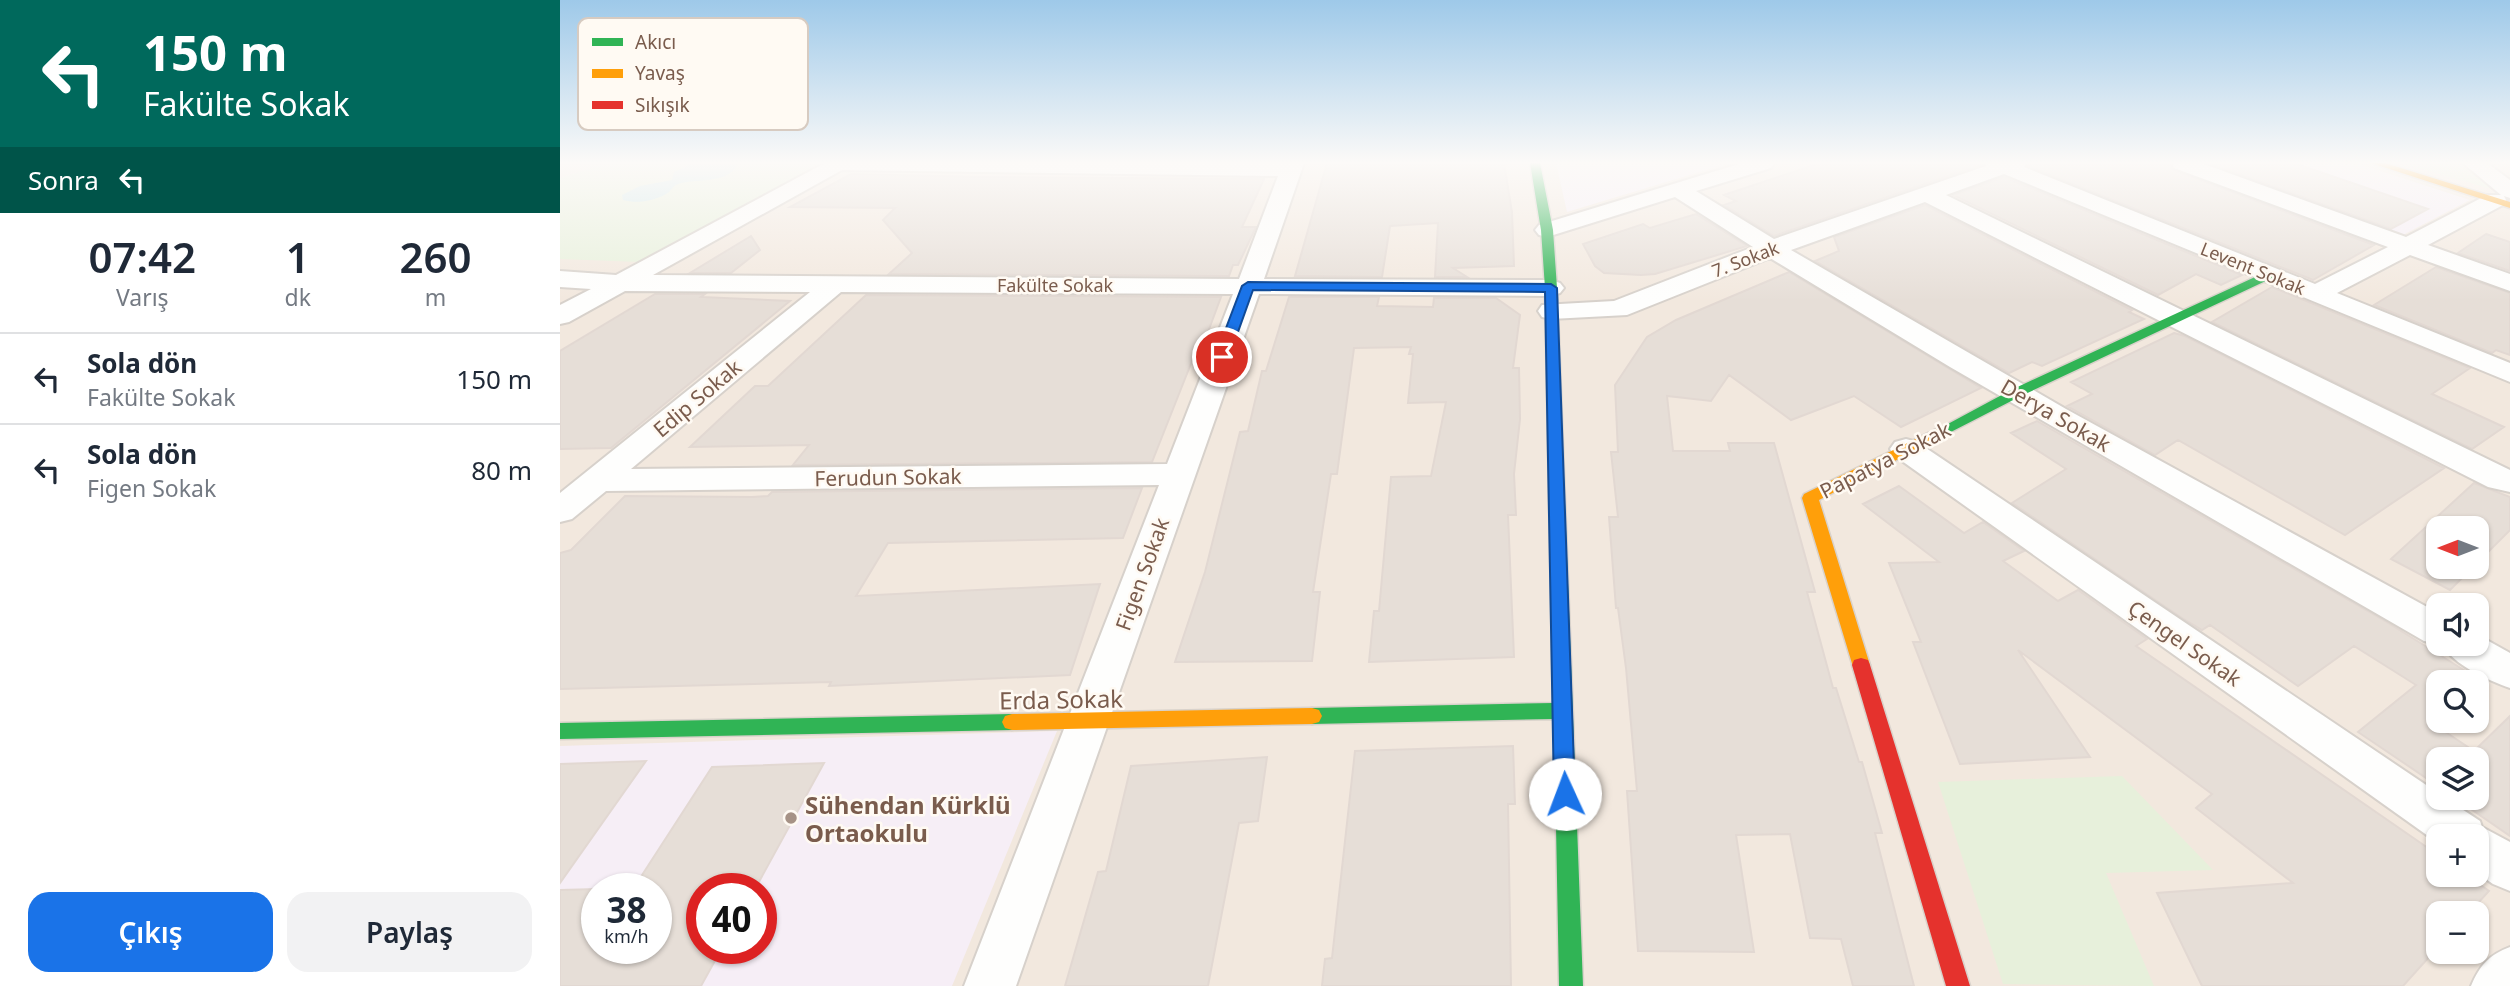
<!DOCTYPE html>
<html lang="tr">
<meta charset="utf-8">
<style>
:root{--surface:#fff;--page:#f2f2f3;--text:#1f2937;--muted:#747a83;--line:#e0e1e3;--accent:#1a73e8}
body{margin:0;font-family:"Noto Sans",sans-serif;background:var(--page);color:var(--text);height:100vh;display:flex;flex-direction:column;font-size:26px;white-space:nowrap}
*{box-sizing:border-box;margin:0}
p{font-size:23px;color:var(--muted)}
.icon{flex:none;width:38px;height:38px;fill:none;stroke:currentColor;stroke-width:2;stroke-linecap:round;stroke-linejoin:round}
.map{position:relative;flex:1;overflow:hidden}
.panel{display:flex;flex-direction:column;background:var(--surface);width:560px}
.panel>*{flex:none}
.banner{background:#00695c;color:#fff;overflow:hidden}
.needle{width:46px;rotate:270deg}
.buttons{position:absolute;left:1866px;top:516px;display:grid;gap:14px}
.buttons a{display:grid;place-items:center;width:63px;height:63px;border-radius:14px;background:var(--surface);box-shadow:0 2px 5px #0004;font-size:35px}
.speed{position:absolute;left:21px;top:873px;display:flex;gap:14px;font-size:35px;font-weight:700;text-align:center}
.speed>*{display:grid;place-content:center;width:91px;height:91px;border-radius:50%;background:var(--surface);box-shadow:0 2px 5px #0004;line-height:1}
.speed small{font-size:18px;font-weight:400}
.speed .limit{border:10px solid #d22;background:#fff;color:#111}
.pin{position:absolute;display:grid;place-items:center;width:60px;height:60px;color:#fff;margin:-30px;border:4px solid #fff;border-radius:50%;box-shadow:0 2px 7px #0007}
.me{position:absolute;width:77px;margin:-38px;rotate:358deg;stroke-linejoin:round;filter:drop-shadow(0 0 5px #0008)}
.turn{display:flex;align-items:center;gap:24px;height:147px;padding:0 28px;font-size:32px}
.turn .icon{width:91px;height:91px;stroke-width:2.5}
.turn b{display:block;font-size:49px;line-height:60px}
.then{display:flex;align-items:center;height:66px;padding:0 28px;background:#0003;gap:14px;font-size:26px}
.eta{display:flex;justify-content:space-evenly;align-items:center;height:119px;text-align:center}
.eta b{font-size:42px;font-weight:600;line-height:49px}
.cta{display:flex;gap:14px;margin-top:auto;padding:14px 28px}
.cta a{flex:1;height:80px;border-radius:21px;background:var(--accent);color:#fff;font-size:28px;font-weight:600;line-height:80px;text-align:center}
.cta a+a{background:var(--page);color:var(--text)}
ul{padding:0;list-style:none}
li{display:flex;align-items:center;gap:21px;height:91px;padding:0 28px;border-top:2px solid var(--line)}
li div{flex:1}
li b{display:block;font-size:26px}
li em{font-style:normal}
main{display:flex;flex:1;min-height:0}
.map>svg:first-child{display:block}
.residential{fill:#f2e8de;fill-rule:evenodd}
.education{fill:#f6eef6;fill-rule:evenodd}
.green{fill:#e7f0db}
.water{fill:#d0e8ea}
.building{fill:#e6ded7;stroke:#e2d8d2;stroke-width:2}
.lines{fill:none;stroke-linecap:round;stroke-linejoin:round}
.street-casing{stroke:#d7d1cb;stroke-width:4}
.fast-casing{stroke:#d9d2cb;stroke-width:3}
.slow-casing{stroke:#d9d2cb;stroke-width:3}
.jam-casing{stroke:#d9d2cb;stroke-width:3}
.street{fill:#fefefd;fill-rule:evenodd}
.fast{fill:#30b455;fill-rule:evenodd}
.slow{fill:#ff9f0a;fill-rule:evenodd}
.jam{fill:#e5322d;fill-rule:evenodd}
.route{fill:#1a73e8;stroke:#114b97;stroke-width:2}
.poi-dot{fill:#a69286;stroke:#fffaf3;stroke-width:2.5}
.labels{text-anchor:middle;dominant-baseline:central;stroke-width:5;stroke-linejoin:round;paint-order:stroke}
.far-street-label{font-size:18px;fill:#7a5c4d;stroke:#fffaf3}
.street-label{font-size:21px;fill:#7a5c4d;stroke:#fffaf3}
.near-street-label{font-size:24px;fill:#7a5c4d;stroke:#fffaf3}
.near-poi-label{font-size:24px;font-weight:bold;fill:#7a5c4d;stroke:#fffaf3;text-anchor:start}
.key{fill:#fffaf3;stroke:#d7cbc1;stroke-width:2}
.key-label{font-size:19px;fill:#7a5c4d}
</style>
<main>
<section class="panel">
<div class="banner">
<div class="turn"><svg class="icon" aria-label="left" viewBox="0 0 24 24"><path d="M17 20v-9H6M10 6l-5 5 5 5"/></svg><div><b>150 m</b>Fakülte Sokak</div></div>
<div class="then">Sonra<svg class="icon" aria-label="left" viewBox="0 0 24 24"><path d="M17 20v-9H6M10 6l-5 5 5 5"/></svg></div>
</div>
<div class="eta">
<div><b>07:42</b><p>Varış</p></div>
<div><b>1</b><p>dk</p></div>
<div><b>260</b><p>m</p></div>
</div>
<ul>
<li><svg class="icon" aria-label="left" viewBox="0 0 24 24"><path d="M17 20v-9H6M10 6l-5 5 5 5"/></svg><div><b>Sola dön</b><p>Fakülte Sokak</p></div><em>150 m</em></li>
<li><svg class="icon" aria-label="left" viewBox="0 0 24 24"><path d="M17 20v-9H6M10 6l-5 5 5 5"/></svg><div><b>Sola dön</b><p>Figen Sokak</p></div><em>80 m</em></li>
</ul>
<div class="cta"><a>Çıkış</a><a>Paylaş</a></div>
</section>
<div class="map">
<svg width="1950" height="986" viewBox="0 0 1950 986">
<rect width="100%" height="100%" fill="#f9f5f0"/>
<!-- residential -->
<path class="residential" d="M0 163H1950V986H0ZM1878 528H1916V567H1878ZM1878 606H1916V644H1878ZM1878 682H1916V721H1878ZM1878 760H1916V798H1878ZM1878 836H1916V875H1878ZM37 889H96V948H37ZM142 889H201V948H142ZM1878 914H1916V952H1878Z"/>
<!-- education -->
<path class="education" d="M996 163H1169L1007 212Z
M1634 163H1796L1910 200 1841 236Z
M497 731 392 986H0V746ZM37 889H96V948H37ZM142 889H201V948H142Z"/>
<!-- green -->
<path class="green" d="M48 163H266L79 262 0 259V178Z
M1841 163H1898L1932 189Z
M1562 776 1653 870 1546 873 1594 986 1443 984 1378 782Z"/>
<!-- water -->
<path class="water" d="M133 163H178C170 185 135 178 118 184 112 186 112 191 106 194 94 201 77 204 63 200L62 195 80 186 112 180 114 172Z"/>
<!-- building -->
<path class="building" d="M767 163H944L952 212 954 266 893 268 907 277H875L878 223 830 226 822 277 735 276Z
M1260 163H1423V164L1214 236 1164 205 1176 201 1164 195Z
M1469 163H1610L1613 170 1814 245 1753 280 1468 166Z
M1648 163H1734L1868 209 1831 229Z
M291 174 424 177 704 179 682 227H696L678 265H673L669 276 329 274 352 253 323 220 335 208 230 207Z
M1444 177 1682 275 1661 285 1636 274 1598 295 1393 195Z
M1365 205 1572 310 1569 312 1584 319 1482 366 1472 362 1449 373 1255 261 1279 251 1274 237Z
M1136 214 1187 246 1095 274 1081 275 1044 273 1035 266 1023 244 1083 224 1090 228Z
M1926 234 1950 242V271L1898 253Z
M191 236 200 250 171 273H130Z
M1876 267 1950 293V355L1936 350 1932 353 1814 305Z
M1229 272 1421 388 1341 427 1294 396 1231 420 1169 375 1151 401 1107 396 1113 451H1170L1168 443H1214L1255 592H1247L1273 688H1276L1299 762H1302L1322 833H1315L1354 986H1293L1281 939 1250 938 1230 834 1176 835 1194 952 1078 951 1067 791H1077L1066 668 1058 608H1056L1049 517H1058L1051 452H1058L1055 385 1087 337 1116 320Z
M1712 287 1910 368 1872 394 1944 427 1912 449 1652 322Z
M95 294H145L141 297 230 301 51 448 0 449V351Z
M306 295 661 297 639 356H634L592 462 233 465 249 445 130 447 195 386H208Z
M729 297H819L817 306 873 307 874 298H936L960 315 953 368H959L960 419 954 474 956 515H948L954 657 809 662 814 611H819L831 477 871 476 886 402 848 403 853 354H849L851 347 794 348 777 474H771L753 592H760L752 661 615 662 645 572 680 432 688 431 702 371H706Z
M1614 333 1625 336 1884 468 1785 535 1618 440 1595 455 1507 406 1532 394 1511 382Z
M1477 421 1825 621 1923 682H1878V727L1914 751 1950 716V836L1895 798H1916V760H1878V786L1798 732 1856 685 1794 646 1738 686 1650 625 1642 630 1622 618 1452 503 1506 469 1451 433Z
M1914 483 1950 497V530L1916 564V528H1878V567H1913L1890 590 1831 559Z
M1339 486 1404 533 1423 522 1464 551 1443 561 1498 601 1518 590 1587 639 1576 646 1878 855V875H1906L1929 891 1908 914H1878V947L1843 986H1642L1597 893 1733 883 1636 808 1652 794 1458 650 1530 757 1400 764 1353 642H1361L1329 563 1379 562 1303 504Z
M582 488 563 538 328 543 296 596 540 584 510 675 269 686 271 682 0 689V553L11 550 65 496 192 497 208 496 212 492Z
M953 746 955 804H948L951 986H762L765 959 772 958 795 751Z
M707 757 698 821 679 823 648 986H505L538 872 546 871 571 766Z
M86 761 0 883V764Z
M264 763 195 889H142V948H162L141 986H0V890L37 889V948H96V889H73L152 767Z"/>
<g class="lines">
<defs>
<path id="street" d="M265 163H744L704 279 991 280 1000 283 1004 288 1000 293 991 296 699 294 456 986H404L599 485 46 491 12 519 0 522V493L250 292 65 291 9 322 0 324V305L31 289 0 287V271L56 275ZM282 170 718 176 679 279 93 275ZM281 292 673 294 607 464 71 469Z
M1182 163H1214L1211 168 1136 191 1214 239 1426 166 1425 163H1466L1464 167 1755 284 1828 247 1614 168 1612 163H1641L1846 237 1927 195H1941L1903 163H1927L1950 180V198L1944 196 1946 200 1943 205 1868 245 1950 274V291L1850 255 1777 293 1950 363V382L1444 174 1386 195 1950 470V492L1928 487 1365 202 1231 250 1506 409 1878 613V644H1916V634L1950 653V688C1928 680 1893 665 1882 644L1864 641 1390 367 1210 258 1067 315 991 319 982 317 978 311 982 305 1054 301 1193 247 1115 197 987 237 979 235 975 230 979 225Z
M1346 439 1357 442 1878 793V798H1885L1920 821 1922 827 1950 842V891L1933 884 1916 872V836H1878V843L1335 456 1330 449 1335 442Z
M1950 947V986H1911C1920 965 1929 955 1950 947Z"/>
<path id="fast" d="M970 163H980L993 230 997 288 1023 986H999L994 719 752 724 745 722 742 716 745 710 752 708 993 703 985 288 981 230Z
M1708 271 1714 275 1712 278 1461 396 1385 435 1380 437 1373 432 1451 390Z
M452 714 459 716 462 722 459 728 452 730 0 739V723Z"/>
<path id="slow" d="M1811 163H1825L1950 202V208Z
M1380 427 1385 429 1387 432 1385 435 1259 500 1310 665 1308 670 1301 672 1294 670 1242 498 1244 494Z
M752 708 759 710 762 716 759 722 752 724 452 730 445 728 442 722 445 716 452 714Z"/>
<path id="jam" d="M1301 658 1308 660 1310 665 1410 986H1386L1292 665 1294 660Z"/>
</defs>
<!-- street casing -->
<use href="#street" class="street-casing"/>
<!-- fast casing -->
<use href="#fast" class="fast-casing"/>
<!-- slow casing -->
<use href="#slow" class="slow-casing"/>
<!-- jam casing -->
<use href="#jam" class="jam-casing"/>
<!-- street -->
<use href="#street" class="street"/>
<!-- fast -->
<use href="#fast" class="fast"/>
<!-- slow -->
<use href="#slow" class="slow"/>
<!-- jam -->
<use href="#jam" class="jam"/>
</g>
<!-- sky -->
<linearGradient id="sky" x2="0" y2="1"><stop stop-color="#9ec9e9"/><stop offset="0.54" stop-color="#fcfaf8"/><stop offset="1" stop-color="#fcfaf8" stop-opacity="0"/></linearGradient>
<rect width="1950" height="301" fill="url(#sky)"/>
<!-- route -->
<path class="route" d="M688 282 991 284 997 288 1015 794 1012 800 1005 803 997 800 994 794 985 292 693 290 669 357 662 361 657 360 655 357 682 286Z"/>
<!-- markers -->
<circle class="poi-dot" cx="231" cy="818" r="7"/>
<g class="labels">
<!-- far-street labels -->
<g class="far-street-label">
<text transform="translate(1185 259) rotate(-21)">7. Sokak</text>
<text transform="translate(1693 268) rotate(22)">Levent Sokak</text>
<text x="495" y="285">Fakülte Sokak</text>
</g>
<!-- street labels -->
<g class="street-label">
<text transform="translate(137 398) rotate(-40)">Edip Sokak</text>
<text transform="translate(1496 415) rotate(30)">Derya Sokak</text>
<text transform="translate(1325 460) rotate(-27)">Papatya Sokak</text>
<text transform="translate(328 477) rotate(-1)">Ferudun Sokak</text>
<text transform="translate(582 574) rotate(-70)">Figen Sokak</text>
<text transform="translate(1625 643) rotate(35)">Çengel Sokak</text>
</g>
<!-- near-street labels -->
<g class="near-street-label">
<text transform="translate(501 699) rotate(-1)">Erda Sokak</text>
</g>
<!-- near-poi labels -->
<g class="near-poi-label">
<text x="245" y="804">Sühendan Kürklü<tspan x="245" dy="28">Ortaokulu</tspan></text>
</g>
</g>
<!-- legend -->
<rect x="18" y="18" width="230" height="112" rx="10" class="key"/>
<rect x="32" y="38" width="31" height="8" fill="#30b455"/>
<rect x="32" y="69" width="31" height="9" fill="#ff9f0a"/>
<rect x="32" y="101" width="31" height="8" fill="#e5322d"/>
<g class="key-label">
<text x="75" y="49">Akıcı</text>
<text x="75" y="80">Yavaş</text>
<text x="75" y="112">Sıkışık</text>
</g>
</svg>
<div class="buttons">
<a><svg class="needle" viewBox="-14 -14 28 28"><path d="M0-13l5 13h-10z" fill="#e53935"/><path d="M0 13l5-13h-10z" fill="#747a83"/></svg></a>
<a><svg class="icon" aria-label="sound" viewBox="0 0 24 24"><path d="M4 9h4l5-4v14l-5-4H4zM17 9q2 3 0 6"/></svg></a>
<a><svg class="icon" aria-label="search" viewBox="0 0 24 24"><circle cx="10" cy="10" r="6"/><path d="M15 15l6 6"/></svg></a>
<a><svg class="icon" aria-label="layers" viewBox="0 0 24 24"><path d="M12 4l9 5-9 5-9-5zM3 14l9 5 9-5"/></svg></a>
<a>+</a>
<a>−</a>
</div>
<div class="speed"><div>38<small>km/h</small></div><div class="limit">40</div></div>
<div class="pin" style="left:662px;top:357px;background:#d93025"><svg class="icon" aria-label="arrive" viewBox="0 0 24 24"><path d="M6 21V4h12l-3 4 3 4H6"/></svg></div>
<svg class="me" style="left:1005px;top:794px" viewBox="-20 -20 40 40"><circle r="19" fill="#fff"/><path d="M0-13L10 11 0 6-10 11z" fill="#1a73e8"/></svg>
</div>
</main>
